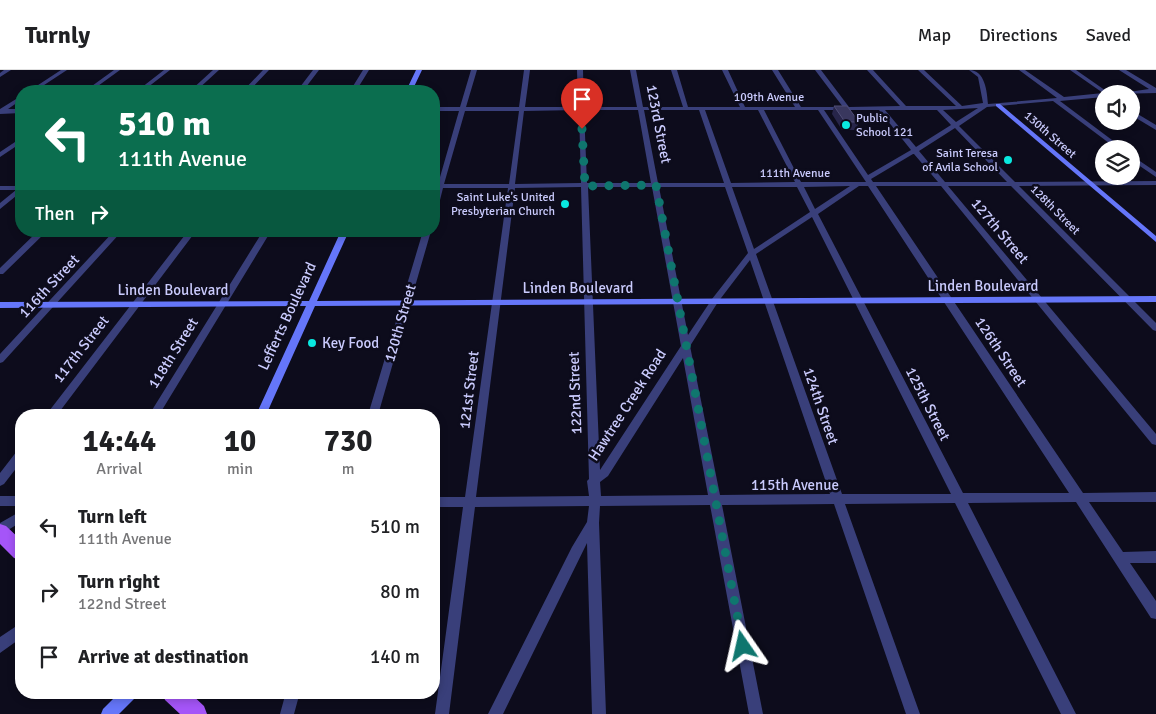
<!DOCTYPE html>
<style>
:root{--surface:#fff;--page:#f2f2f2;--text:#202124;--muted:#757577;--line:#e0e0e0}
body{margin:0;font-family:Signika,sans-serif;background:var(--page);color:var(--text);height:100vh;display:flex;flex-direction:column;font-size:19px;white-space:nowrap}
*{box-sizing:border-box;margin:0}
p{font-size:16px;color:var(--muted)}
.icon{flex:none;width:28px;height:28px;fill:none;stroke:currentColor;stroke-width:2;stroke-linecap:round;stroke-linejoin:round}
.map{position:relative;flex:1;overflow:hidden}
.side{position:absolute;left:15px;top:339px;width:425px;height:290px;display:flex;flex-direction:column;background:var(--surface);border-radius:20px;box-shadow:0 2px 8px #0003}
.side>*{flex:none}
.hud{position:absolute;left:15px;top:15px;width:425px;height:152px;border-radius:20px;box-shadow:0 2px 8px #0003;background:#0b6e4f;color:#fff;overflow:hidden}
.controls{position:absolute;left:1095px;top:15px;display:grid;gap:10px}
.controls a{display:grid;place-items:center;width:45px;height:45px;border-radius:50%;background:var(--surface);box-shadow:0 2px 8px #0003;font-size:25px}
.pin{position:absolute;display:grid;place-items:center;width:42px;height:42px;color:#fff;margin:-51px -21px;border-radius:50% 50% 50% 0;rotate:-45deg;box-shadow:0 0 5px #0007}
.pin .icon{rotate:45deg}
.me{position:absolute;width:55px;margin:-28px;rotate:349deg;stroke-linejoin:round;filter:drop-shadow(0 0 4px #0008)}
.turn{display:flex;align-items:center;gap:18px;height:105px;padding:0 20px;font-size:22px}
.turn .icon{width:65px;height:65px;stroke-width:2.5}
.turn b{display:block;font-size:35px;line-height:42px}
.then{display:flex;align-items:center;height:48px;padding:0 20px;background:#0003;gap:10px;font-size:19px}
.eta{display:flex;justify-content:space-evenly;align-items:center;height:85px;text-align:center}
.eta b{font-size:30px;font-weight:700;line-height:35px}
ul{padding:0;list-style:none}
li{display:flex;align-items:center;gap:15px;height:65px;padding:0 20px}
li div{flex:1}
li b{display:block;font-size:19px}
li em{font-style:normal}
header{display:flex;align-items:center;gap:30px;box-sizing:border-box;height:70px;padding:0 25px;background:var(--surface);border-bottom:1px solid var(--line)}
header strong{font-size:24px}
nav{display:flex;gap:28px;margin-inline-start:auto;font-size:18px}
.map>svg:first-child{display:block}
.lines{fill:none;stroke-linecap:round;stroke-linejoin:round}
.street{fill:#393f7a;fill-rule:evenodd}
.secondary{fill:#6576f9;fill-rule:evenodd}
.primary{fill:#a555f8;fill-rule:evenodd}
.wall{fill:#27254a}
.building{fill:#39375e;stroke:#504e77}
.route{stroke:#0f766e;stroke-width:9;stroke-dasharray:0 16.2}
.poi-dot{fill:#09e9e0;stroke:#0d0c1c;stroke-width:2}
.labels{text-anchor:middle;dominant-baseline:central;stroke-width:5;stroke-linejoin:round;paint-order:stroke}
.far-street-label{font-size:12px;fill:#cacbfd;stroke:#0d0c1c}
.far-poi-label{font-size:12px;fill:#cacbfd;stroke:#0d0c1c;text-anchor:end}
.street-label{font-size:15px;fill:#cacbfd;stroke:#0d0c1c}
.poi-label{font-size:15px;fill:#cacbfd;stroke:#0d0c1c;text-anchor:start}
</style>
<header>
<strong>Turnly</strong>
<nav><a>Map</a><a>Directions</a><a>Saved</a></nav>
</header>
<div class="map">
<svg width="1156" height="644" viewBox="0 0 1156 644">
<rect width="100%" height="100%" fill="#0d0c1c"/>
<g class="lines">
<!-- street -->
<path class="street" d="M4 0H11L0 7V3Z
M61 0H67L35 21H29Z
M114 0H120L91 21H85Z
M164 0H170L143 21H137Z
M213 0H219L196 21H190Z
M263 0H269L249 21H243Z
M313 0H319L303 21H297Z
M363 0H369L356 21H350Z
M471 0H477L466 37H519L524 0H530L525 37H578L577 0H583L584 37H637L630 0H636L643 37H683L671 0H677L688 37H740L722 0H728L745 37H795L772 0H778L801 37H843L815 0H821L849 37 900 36 867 0H873L906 36H956L918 0H924L962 36 983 33 978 7 969 0C985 0 987 21 988 34L1057 28 1019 0H1025L1064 27 1103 23 1070 0H1076L1109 23 1104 24V27L1060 31 1124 79H1117L1053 31 987 37 959 56 1015 112 1156 111V115L1019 116 1156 253V261L1153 260 1011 116H948L1156 364V375L1152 374 941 116H876L1083 423 1156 422V432H1089L1123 482 1156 481V493H1130L1156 531V549L1151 548 1076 432 968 433 1076 644H1061L955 433 845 434 920 644H906L834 434 722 435 763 644H749L710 435 600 436 599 453 606 644H592L587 473 503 644H488L572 477 587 452 589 436 475 437 449 644H435L463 437H434V427H465L508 118H443L438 138 434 140V127L436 118H434V114H438L459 41H434V37H460ZM978 38 956 52 943 40ZM579 40 581 113 515 114 524 41ZM584 40H638L651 113H587ZM644 40H699L724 113H658ZM705 40H758L795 112 731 113ZM764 40H818L866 112H801ZM824 40H879L911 80 868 105ZM885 40H937L951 55 916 77ZM465 41H519L509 114H444ZM955 58 1007 112H945L919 81ZM913 84H914L938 112H873L871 109ZM850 116 815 139 804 117ZM859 116H868L1069 423H963L818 144ZM581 117 589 409 587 411 589 426 476 427 515 118ZM588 117H652L681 276 600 400ZM659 117H725L748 183 712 229 688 265ZM732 117H797L810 142 754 179ZM812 147 951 424H842L756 184ZM750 190 830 424 720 425 690 276 718 232ZM683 288 708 425 601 426 600 412 608 406Z
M1119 0H1126L1156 18V23L1115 24 1149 19Z
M21 26V30L8 39H21V43L0 44V39Z
M1131 40 1156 55V60L1131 45Z
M21 68V73L0 87V82Z
M1131 85 1156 102V107L1131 90Z
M0 116H21V122L0 139V133L16 120H0Z
M38 161H47L3 204H0V198Z
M114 161H122L3 292 0 293V284Z
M188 161H196L57 345H46Z
M263 161H271L159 345H149Z
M423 161H431L378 345H368Z
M21 380V392L4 414 0 416V403L17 381Z
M0 426H21V436H0Z
M21 441V452L0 465V453Z
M21 553V568L0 583V567Z
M286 622H300L294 644H280Z"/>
<!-- secondary -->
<path class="secondary" d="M416 0H422L412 21H406Z
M996 34H1000L1156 166V172L996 36Z
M341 161H349L317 231 1156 226V232L315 236 266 345H256L306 236 0 238V232L309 231Z
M120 622H138L136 627 119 644H101L103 639Z"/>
<!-- primary -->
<path class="primary" d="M0 454 6 456 21 470V490L14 488 0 474Z
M162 622H189L204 636 207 644H180L165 630Z"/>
</g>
<!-- wall -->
<path class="wall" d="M834 36 859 52 856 60H842L832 44Z"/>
<!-- building -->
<path class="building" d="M834 36H847L859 52H845Z"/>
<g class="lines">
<!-- route -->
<path class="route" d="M582 59 585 116 656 115 743 576"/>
</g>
<!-- markers -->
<g class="poi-dot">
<circle cx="846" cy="55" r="5"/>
<circle cx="1008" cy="90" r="5"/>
<circle cx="565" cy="134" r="5"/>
<circle cx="312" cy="273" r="5"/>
</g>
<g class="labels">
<!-- far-street labels -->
<g class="far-street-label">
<text x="769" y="27">109th Avenue</text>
<text transform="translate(1050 65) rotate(41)">130th Street</text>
<text x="795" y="103">111th Avenue</text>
<text transform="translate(1055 140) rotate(45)">128th Street</text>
</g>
<!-- far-poi labels -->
<g class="far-poi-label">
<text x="856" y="48" text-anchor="start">Public<tspan x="856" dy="14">School 121</tspan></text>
<text x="998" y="83">Saint Teresa<tspan x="998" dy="14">of Avila School</tspan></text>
<text x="555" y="127">Saint Luke's United<tspan x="555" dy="14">Presbyterian Church</tspan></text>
</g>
<!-- street labels -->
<g class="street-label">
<text transform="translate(659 54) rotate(79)">123rd Street</text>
<text transform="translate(1000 161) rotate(50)">127th Street</text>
<text transform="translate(49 216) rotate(-47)">116th Street</text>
<text x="983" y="216">Linden Boulevard</text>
<text x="578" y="218">Linden Boulevard</text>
<text x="173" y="220">Linden Boulevard</text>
<text transform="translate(287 246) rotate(-65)">Lefferts Boulevard</text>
<text transform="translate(400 253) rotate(-74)">120th Street</text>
<text transform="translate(81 279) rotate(-52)">117th Street</text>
<text transform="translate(1001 282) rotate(56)">126th Street</text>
<text transform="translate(173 283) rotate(-58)">118th Street</text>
<text transform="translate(469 320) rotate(-83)">121st Street</text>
<text transform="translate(575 323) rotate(-92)">122nd Street</text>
<text transform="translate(928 334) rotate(63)">125th Street</text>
<text transform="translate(627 335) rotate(-57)">Hawtree Creek Road</text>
<text transform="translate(821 336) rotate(71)">124th Street</text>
<text x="795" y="415">115th Avenue</text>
</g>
<!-- poi labels -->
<g class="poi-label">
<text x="322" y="273">Key Food</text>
</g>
</g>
</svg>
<div class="controls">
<a><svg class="icon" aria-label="sound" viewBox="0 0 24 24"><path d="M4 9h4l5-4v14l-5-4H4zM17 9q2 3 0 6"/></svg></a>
<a><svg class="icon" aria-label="layers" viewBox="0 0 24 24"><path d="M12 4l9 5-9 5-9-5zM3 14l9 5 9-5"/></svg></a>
</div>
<div class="pin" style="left:582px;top:59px;background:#d93025"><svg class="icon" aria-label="arrive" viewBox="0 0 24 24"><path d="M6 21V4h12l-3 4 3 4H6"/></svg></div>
<svg class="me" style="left:743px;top:576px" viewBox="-20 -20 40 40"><path d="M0-17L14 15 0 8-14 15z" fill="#0f766e" stroke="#fff" stroke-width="4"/></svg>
<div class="hud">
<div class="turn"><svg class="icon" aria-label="left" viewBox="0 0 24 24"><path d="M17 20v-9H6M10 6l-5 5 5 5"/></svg><div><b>510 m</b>111th Avenue</div></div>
<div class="then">Then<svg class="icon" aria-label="right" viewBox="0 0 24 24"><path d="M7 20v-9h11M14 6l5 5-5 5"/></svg></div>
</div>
<section class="side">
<div class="eta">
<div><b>14:44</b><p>Arrival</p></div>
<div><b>10</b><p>min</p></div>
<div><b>730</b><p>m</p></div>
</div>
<ul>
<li><svg class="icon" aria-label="left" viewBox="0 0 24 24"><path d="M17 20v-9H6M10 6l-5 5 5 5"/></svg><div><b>Turn left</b><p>111th Avenue</p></div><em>510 m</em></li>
<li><svg class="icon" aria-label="right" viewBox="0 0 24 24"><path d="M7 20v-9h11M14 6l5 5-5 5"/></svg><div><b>Turn right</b><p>122nd Street</p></div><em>80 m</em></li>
<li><svg class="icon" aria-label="arrive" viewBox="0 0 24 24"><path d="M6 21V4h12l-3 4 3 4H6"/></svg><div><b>Arrive at destination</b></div><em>140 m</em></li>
</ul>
</section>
</div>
